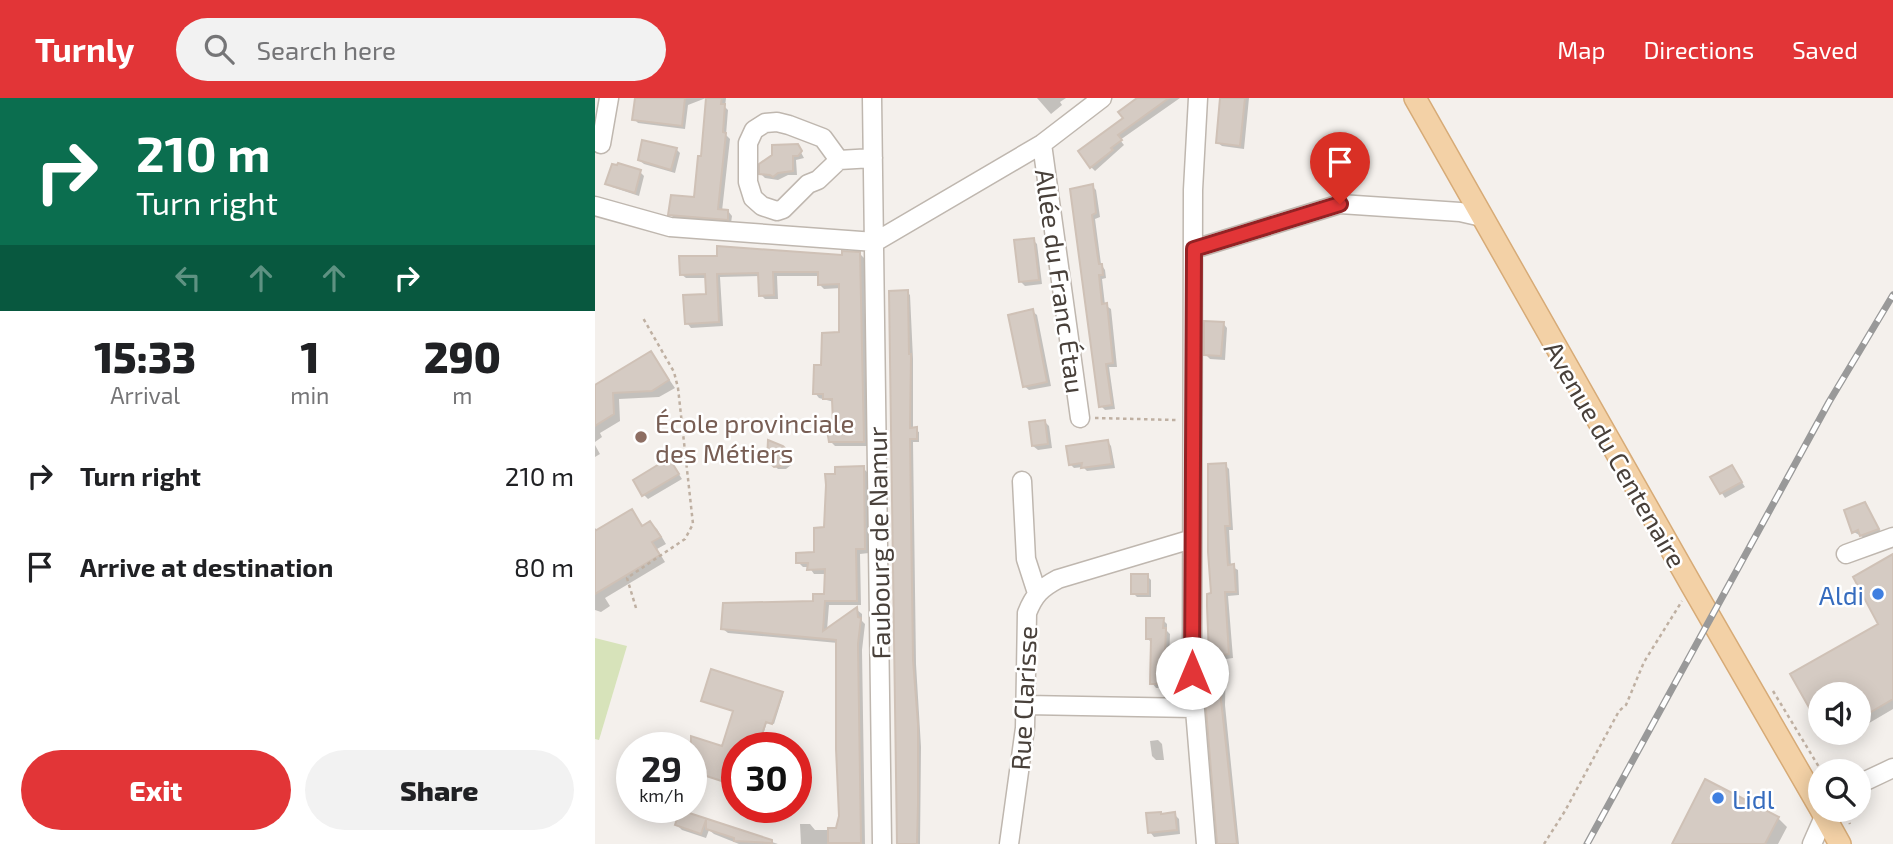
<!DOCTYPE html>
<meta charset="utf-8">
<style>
:root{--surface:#fff;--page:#f2f2f2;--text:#202124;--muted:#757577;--accent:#e23537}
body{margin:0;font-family:"Exo 2",sans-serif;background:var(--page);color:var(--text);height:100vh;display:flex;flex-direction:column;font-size:26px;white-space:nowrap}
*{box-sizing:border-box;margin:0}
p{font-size:23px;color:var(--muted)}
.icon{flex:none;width:38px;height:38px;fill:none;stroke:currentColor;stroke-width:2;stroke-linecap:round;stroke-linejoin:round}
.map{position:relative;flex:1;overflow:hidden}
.drawer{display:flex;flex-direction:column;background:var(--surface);width:595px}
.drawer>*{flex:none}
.guide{background:#0b6e4f;color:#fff;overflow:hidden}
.buttons{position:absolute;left:1213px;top:584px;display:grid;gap:14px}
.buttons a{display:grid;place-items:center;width:63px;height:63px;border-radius:50%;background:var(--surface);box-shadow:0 4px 18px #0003;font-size:35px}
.speed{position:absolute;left:21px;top:634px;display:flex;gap:14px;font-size:35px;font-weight:700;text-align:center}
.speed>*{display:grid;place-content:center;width:91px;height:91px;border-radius:50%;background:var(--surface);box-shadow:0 4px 18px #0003;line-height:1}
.speed small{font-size:18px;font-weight:400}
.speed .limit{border:10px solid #d22;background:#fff;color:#111}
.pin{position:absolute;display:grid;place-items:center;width:60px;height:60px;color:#fff;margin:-72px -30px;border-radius:50% 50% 50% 0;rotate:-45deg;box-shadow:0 0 7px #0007}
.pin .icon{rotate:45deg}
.me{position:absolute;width:77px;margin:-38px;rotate:0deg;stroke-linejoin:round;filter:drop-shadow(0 0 5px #0008)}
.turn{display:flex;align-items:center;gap:24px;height:147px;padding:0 21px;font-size:32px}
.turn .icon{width:91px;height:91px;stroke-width:2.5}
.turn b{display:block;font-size:49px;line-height:60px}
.lanes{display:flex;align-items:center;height:66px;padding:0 21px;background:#0003;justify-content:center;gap:35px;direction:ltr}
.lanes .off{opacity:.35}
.eta{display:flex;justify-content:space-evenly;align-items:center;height:119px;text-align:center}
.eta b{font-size:42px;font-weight:800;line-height:49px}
.button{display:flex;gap:14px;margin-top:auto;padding:14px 21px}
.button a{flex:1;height:80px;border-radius:42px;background:var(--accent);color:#fff;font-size:28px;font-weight:800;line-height:80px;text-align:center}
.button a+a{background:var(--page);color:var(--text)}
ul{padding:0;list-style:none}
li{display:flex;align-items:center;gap:21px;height:91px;padding:0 21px}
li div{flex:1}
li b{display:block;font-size:26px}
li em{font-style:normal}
header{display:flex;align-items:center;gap:42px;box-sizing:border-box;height:98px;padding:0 35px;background:var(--accent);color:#fff}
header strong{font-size:33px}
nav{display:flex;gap:38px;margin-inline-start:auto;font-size:24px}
.search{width:490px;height:63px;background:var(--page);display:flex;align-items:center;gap:18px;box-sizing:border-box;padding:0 24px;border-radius:38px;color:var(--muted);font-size:26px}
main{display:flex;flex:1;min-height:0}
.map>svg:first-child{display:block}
.green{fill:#d7e3ba}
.shadow{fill:#0003}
.building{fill:#d5cbc3;stroke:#cfc1b6;stroke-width:2}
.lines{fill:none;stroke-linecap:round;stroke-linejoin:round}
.minor-casing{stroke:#bfb7af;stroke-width:21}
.major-casing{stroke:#d7ab77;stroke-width:24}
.path{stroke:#bfb0a2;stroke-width:2.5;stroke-dasharray:3.5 3.5;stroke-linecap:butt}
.minor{stroke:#fff;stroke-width:18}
.major{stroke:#f3d1a6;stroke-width:21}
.rail-casing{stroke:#999;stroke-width:7}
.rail{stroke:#fff;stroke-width:4.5;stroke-dasharray:13;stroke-linecap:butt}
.route-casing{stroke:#932224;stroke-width:18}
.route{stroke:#e23537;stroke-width:12}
.education-dot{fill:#8d6e63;stroke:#fff;stroke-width:2.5}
.shop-dot{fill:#3f7fe0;stroke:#fff;stroke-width:2.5}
.labels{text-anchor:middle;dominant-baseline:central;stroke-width:5;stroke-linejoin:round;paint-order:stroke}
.street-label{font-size:26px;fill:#48403a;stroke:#fff}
.education-label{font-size:26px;fill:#785e54;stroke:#fff;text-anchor:start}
.shop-label{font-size:26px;fill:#366cbe;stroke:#fff;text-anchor:end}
</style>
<header>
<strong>Turnly</strong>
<div class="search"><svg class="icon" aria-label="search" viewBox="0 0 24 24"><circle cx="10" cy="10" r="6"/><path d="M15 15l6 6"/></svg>Search here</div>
<nav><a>Map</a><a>Directions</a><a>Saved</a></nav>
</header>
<main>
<section class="drawer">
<div class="guide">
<div class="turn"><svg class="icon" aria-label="right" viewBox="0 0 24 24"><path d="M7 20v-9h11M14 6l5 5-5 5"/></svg><div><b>210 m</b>Turn right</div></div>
<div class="lanes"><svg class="icon off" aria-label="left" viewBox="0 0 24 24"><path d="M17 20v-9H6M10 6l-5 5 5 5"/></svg><svg class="icon off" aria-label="ahead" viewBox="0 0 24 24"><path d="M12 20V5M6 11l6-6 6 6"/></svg><svg class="icon off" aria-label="ahead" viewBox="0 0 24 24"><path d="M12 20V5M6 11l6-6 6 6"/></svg><svg class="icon" aria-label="right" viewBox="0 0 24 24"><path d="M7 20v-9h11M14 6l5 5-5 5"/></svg></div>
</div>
<div class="eta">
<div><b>15:33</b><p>Arrival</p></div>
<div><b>1</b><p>min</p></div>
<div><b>290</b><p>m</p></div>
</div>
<ul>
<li><svg class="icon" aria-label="right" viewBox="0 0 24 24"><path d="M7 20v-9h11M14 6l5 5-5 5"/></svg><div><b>Turn right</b></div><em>210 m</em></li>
<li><svg class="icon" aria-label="arrive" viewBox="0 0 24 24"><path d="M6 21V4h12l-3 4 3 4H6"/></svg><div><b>Arrive at destination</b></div><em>80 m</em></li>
</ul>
<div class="button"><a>Exit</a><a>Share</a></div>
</section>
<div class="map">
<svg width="1298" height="746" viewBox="0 0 1298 746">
<rect width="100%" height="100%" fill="#f4f0ec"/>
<!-- green -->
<path class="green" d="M0 540 32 548 4 642 0 641Z"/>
<!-- shadow -->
<path class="shadow" d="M40 0H111L93 7 90 31 43 25 39 21Z
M112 0H131L130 9 133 12 131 37 135 41 127 113H133L137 118 136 125 79 120 75 116 101 101 108 60Z
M442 0H471L465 4 467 7 456 16Z
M544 0H585L525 42 529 47 500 73 496 69Z
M626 0H654L649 51 627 48 622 44Z
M203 49 209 60 201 62 202 77H193L183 82 170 80 166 76Z
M81 51 85 55 80 75 49 66 44 62Z
M45 74 49 78 44 98 17 89 12 85Z
M497 88 501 92 505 119 500 121 506 166 510 172 511 180 507 181 510 207 516 211 522 269H514L520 311 510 312 506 308 477 92Z
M438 142 442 146 447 186 430 188 426 184Z
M265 156 269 160 272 348H240L236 344 240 327 239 304 224 300 220 295 228 268 245 236 246 190 229 191 225 187V178H182L183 201H170L166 197 165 178 125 179 128 228 96 230 92 225 113 198 112 180H91L86 176Z
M312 194 315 197 318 261V331L324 334V344H318L321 566 326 649 325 746H303Z
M437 213 442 217 456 288 434 292 429 288Z
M628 225 632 230 630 262 615 261 611 257Z
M56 255 80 290 64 299 24 301 25 323 5 335 7 339 0 344V289Z
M449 323 454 328 457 350 443 352 438 348Z
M513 344 516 348 520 370 492 373 488 369 479 370 475 366Z
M0 347 5 356 0 359Z
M191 354 197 361 196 367 191 371H183L178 366Z
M78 367 87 381 53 401 49 397Z
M630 367 634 371 638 432H634L636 468 643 472 644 497 633 498 638 560 631 561 630 607 644 746H625L616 560 618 497Z
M1137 369 1150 389 1130 400 1117 380Z
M268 370 273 375 274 455 265 456 266 507H234L232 532 262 512 267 516V523L270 526 267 552 270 746H206L205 726H215L220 732H243L246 718 243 545 133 535 128 531 220 505 231 498V476H219L214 469H208L203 464 221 456 230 431 242 377Z
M1270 406 1287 436 1271 441 1259 434Z
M37 413 49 429 55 425 62 431 71 446 62 451 70 464 10 500 15 508 6 514 0 512V430L3 433Z
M1298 458V611L1264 631V597H1225V625L1197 577 1286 526 1260 480Z
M552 478 556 482V499H542L538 495Z
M568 522 572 526V533L575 536 573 590H561L557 585V545L552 540Z
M187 595 188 597 179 626 172 624 164 649H142V688L96 673V649H93L96 640 128 651 140 614Z
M1231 635H1256L1239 645Z
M563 642 567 646 569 662H561L557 658 555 643Z
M86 714 183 746H144L119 736 114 732 111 740 87 732 82 727Z
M579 716 584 721 585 736 559 739 555 734Z
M1183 720 1192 729 1183 746H1079Z"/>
<!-- building -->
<path class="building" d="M40 0H90L87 28 37 22Z
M111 0H127L126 6H130L128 34 131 35 123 111 133 112V122L73 117 76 97 99 99 103 58H106Z
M542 0H574L523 37 527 42 516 50 518 52 495 70 483 53 528 20 523 14Z
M625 0H650L645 48 621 45Z
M47 42 82 50 76 72 43 62Z
M203 46 207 53 203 58H198V73L183 75 178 79 175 77 164 76V66L177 57V47Z
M23 65 46 72 40 95 10 86 17 66 22 67Z
M498 86 501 115 497 117 500 140 503 160 504 166H507L508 177H504L507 206 512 205 518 265 511 266 517 307 504 309 475 91Z
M439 140 444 182 424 184 419 142Z
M122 148 247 157V153L265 154 269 344H234L231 326H238L237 301H228V296H218L219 267H226L227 235 244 234V186L223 187V174H178L179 197 164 198 163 175 122 176 124 224 90 226 88 197 111 196 110 176 85 177 84 158H122Z
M313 192 314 256H316L315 330 322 329V341H315L318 562 323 626V706L322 746H302L294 193Z
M438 211 452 284 428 289 413 217Z
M609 223 629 224 626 258 609 257Z
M56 253 74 282 57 293 18 295 19 316 0 328V287Z
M450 322 453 346 437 348 434 324Z
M173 342 188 348 193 353 192 363 187 368 179 369 172 362Z
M513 342 517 366 486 370 487 365 474 367 471 348Z
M74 360 84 376 47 398 38 382Z
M631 365 635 428H630L633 467 639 466 641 494H630L634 556 627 557 626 602 642 746H622L608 575V559L614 558 612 508V496L616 495 613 454V366Z
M1137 367 1147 384 1125 396 1115 379Z
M269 368 270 451H261L262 503H230L228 533 262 509 263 519 266 520 263 546 266 745H233V730H241L244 718 241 651V542L126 531 128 505 218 503V496H229L230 471 212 472 213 465H201V455L219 454V430L229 429 231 387 230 376H240V369Z
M1270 404 1284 431 1265 438 1263 432 1257 435 1249 412Z
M37 411 47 428 55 423 66 439 57 444 65 457 0 496V433Z
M1298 456V601L1264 621V597H1225V629L1195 576 1283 526 1258 479Z
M536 476H553V496H536Z
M551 520H569L568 530H571L569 586H555L556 541H551Z
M116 571 188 594 177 626 171 624 163 649H142V688L96 673V638L127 648 138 613 106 603Z
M1110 681 1184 719 1170 746H1077Z
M85 712 177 742V745L139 743V740L111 731V722L106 736 80 727Z
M566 714V716L580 714 582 732 553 735 551 715Z"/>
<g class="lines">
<defs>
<path id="minor" d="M277 0 287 746
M603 0 598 92 597 575 611 746
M6 46 14 0
M447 46 485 320
M244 62 228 40 194 27 182 24 170 25 159 32 153 45V84L158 100 167 108 182 113 188 111 213 86 223 82 244 62 278 60
M0 108 75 129 280 144
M280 144 447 46 507 0
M599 151 745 106 865 114 887 119
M427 383 431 461 442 495
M1251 456 1298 439
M431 607 599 610
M1264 686 1298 670
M414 746 430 630 432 515C439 497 446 490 463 481L597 441
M1217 746 1232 712"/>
<path id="major" d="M820 0 1097 488 1225 710
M1226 712 1245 746"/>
</defs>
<!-- minor casing -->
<use href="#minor" class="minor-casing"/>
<!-- major casing -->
<use href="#major" class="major-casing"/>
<!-- path -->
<path class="path" d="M500 320 581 322
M41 510 32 480 90 441 98 426 83 290 79 274 48 220
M1178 593 1227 674
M1249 712 1255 726
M949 746 970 713 1024 613 1031 607 1049 564 1087 503"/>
<!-- minor -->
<use href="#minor" class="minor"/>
<!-- major -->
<use href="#major" class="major"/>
<defs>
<path id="rail" d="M992 746 1234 304 1298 197"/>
</defs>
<!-- rail casing -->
<use href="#rail" class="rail-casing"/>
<!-- rail -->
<use href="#rail" class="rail"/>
</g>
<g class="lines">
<defs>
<path id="route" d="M597 575 599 151 745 106"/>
</defs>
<!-- route casing -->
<use href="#route" class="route-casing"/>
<!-- route -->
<use href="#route" class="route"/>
</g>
<!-- markers -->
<circle class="education-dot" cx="46" cy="339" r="7"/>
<g class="shop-dot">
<circle cx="1283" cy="496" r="7"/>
<circle cx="1123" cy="700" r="7"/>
</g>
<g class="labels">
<!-- street labels -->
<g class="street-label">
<text transform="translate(466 183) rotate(82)">Allée du Franc Étau</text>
<text transform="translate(1021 356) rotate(60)">Avenue du Centenaire</text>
<text transform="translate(283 445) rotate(-91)">Faubourg de Namur</text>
<text transform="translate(428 600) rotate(-87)">Rue Clarisse</text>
</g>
<!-- education labels -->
<g class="education-label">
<text x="60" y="324">École provinciale<tspan x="60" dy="30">des Métiers</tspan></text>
</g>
<!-- shop labels -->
<g class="shop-label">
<text x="1269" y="496">Aldi</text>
<text x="1137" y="700" text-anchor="start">Lidl</text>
</g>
</g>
</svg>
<div class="buttons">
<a><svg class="icon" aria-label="sound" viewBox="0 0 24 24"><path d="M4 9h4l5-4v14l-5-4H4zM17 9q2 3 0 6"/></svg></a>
<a><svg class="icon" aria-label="search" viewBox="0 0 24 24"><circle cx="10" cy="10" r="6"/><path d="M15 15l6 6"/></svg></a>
</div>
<div class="speed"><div>29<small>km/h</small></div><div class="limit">30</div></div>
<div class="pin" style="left:745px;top:106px;background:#d93025"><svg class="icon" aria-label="arrive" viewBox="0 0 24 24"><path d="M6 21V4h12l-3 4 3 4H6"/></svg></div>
<svg class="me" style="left:597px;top:575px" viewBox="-20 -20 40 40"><circle r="19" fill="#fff"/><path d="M0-13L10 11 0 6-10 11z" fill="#e23537"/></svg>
</div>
</main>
